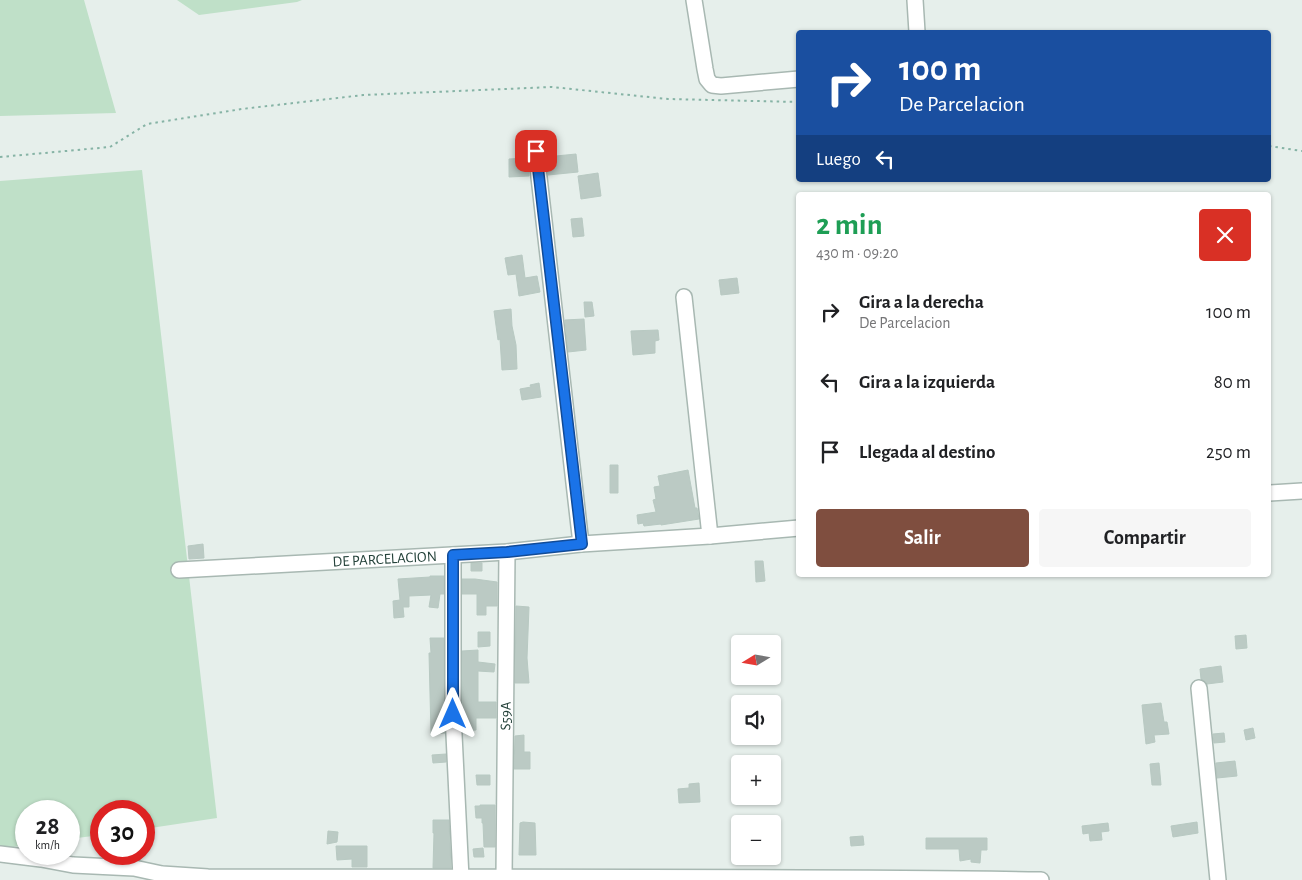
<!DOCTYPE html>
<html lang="es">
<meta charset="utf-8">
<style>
:root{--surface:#fff;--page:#f6f6f6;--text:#202124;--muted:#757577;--accent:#7f4e3f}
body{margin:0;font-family:"Alegreya Sans",sans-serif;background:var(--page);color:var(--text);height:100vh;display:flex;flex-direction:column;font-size:19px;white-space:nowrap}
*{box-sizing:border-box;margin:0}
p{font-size:16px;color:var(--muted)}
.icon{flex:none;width:28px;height:28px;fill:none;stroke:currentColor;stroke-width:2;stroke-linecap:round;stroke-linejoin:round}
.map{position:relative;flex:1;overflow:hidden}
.drawer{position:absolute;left:796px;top:192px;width:475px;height:385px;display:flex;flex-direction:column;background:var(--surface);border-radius:5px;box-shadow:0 1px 4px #0004}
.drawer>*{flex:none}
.top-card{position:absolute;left:796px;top:30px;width:475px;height:152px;border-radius:5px;box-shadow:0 1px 4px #0004;background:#1a4fa0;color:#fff;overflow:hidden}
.needle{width:32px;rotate:259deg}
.fabs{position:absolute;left:731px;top:635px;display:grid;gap:10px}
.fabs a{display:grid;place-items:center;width:50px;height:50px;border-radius:5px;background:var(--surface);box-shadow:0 1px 4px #0004;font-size:25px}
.speed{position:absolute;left:15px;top:800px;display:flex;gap:10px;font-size:25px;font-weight:700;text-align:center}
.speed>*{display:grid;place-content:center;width:65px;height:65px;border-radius:50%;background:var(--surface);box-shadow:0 1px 4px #0004;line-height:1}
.speed small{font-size:12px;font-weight:400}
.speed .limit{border:8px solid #d22;background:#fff;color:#111}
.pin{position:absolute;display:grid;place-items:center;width:42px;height:42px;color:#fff;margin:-21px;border-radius:10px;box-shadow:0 2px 8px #0006}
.me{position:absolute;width:55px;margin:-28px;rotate:0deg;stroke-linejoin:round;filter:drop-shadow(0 0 4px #0008)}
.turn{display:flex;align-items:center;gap:18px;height:105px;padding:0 20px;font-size:22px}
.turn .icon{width:65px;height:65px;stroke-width:2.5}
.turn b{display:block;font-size:35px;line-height:42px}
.then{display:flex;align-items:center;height:48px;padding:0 20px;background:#0003;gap:10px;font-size:19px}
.round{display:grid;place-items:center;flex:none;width:52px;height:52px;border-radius:5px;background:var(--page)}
.headline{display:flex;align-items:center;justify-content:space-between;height:85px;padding:0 20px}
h1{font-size:30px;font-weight:700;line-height:38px;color:#1e9e55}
.button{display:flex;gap:10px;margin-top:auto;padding:10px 20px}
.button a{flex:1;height:58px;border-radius:5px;background:var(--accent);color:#fff;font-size:20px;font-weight:700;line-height:58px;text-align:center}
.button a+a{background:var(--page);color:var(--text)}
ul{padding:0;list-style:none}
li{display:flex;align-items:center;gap:15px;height:70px;padding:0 20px}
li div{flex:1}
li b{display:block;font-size:19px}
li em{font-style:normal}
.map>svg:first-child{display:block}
.green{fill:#bfe0c8}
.building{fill:#bbcac4;stroke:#b8c9c2}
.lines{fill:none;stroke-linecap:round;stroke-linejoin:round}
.minor-casing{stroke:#a8b8b2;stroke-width:18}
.path{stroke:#86b3a5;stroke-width:2;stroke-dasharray:2.5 4;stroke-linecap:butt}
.minor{stroke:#fff;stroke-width:15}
.route-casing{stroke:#114b97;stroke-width:12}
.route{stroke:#1a73e8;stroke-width:9}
.labels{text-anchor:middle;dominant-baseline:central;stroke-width:4.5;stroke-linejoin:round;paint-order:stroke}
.street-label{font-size:15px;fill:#24423a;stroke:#f7fbf9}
</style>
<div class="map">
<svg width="1302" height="880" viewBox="0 0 1302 880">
<rect width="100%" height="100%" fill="#e6efeb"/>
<!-- green -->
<path class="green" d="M0 0H84L116 113 0 116Z
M177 0H302L297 2 199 15Z
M142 170 217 818 144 829V811H101V835L69 839V811H26V845L0 849V181Z"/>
<!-- building -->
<path class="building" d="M576 154 578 172 548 175 546 157Z
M527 158 529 176 509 177V159Z
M598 173 601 196 581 199 578 176Z
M582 218 584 236 573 237 571 219Z
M522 255 525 278 537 276 540 292 519 296 516 274 508 275 505 258Z
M737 278 739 293 721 295 719 280Z
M584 302H592L594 316 585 317Z
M511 309 512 326 516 345 517 369 502 370 500 339 498 340 494 311Z
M584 319 586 350 568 352 565 320Z
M658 330 659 340 655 341V353L633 355 631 331Z
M539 383 541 397 522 400 520 389 531 387 530 385Z
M610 465H618V493H610Z
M688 470 695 508H697L699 519 661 525V524L644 526 643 523 638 524 637 515 656 512 653 500 656 499 654 487 660 486 658 476Z
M203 544 204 558 189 559 188 546Z
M755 561H763L765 581 756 582Z
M471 563H482V571H471Z
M430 576H444V594H440L438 608 429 607 431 595 409 596V607H403L404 617 394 618 393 601 400 600 398 579 430 577Z
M462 579H475L497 582V606H486V615H477V594H462Z
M516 606 529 607 527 658 529 683H515Z
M478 632H490V646L478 647Z
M1246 635 1247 648 1236 649 1235 636Z
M430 638H444L445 733 431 734 429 653H431Z
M478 650V662L495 664 494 672 478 671V702H496V718H476V730L463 731 462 651Z
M1221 666 1223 682 1207 684 1201 679 1200 669Z
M1161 703 1164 722H1167L1169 734 1154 735 1155 742 1146 744 1142 705Z
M1253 728 1255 738 1246 740 1244 730Z
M1224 733 1225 742 1214 743 1213 734Z
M524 735V752H530V769H514L515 736Z
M446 754V762L433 763 432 755Z
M1235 761 1237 776 1217 778 1216 763Z
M1159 763 1161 785H1152L1150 764Z
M476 775H490V785H477Z
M699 783 700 802 679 803 678 789 689 788V784Z
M480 805H495V847H484L483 823H482V818H476L475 806H480Z
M433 820H449L451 868H433L434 833H433Z
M523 822 535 823 536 855H519L520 823Z
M1197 822 1198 833 1173 837 1171 826Z
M1108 823 1109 831 1101 832 1102 840 1090 841 1089 833 1083 834 1082 826Z
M328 831 338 832 337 842 327 844Z
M863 836 864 845 851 846 850 837Z
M926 838H987V850H981L980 863 971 862V859L960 861 959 849H926Z
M336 846H367V867H352V859L337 860Z
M483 848 484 857H474L473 849Z"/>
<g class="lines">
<defs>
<g id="minor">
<path d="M694 0 705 69 707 79 712 85 721 86 799 79"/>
<path d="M915 0 917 32"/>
<path d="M536 151 581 544"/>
<path d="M684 297 710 536"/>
<path d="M1269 493 1302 491"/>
<path d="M453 555V714L461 878"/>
<path id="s1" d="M179 570 507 552 581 544 710 536 799 528"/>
<path d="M1199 688 1218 880"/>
<path d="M0 854 41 859 73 865 134 868 162 874 208 877C486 878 763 876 1041 880"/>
<path id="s2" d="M504 878 507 552"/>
</g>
</defs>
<!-- minor casing -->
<use href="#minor" class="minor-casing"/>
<!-- path -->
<path class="path" d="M1269 146 1302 151
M0 157 110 147 147 124 242 109 363 95 552 87 668 99 799 102"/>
<!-- minor -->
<use href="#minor" class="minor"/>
</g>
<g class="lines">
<defs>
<path id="route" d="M453 714V555L507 552 582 544 536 151"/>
</defs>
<!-- route casing -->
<use href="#route" class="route-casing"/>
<!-- route -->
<use href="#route" class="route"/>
</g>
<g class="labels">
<!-- street labels -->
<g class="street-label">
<text stroke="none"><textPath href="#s1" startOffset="206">DE PARCELACION</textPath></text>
<text stroke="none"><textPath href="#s2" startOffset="162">S59A</textPath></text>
</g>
</g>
</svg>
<div class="fabs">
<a><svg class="needle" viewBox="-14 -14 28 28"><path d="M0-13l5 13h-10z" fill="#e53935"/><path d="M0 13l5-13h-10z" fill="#757577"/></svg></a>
<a><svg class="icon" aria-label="sound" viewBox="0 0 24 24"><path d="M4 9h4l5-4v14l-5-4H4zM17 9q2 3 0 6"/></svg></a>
<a>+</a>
<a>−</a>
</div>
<div class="speed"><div>28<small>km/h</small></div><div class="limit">30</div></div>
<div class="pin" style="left:536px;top:151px;background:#d93025"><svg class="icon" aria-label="arrive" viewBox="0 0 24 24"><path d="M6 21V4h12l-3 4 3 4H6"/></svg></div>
<svg class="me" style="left:453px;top:714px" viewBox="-20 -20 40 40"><path d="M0-17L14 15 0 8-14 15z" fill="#1a73e8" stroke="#fff" stroke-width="4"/></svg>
<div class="top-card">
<div class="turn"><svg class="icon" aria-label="right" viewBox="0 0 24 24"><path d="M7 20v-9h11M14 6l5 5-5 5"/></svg><div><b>100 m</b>De Parcelacion</div></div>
<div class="then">Luego<svg class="icon" aria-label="left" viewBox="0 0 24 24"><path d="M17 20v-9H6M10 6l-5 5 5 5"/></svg></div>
</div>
<section class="drawer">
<div class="headline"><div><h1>2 min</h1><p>430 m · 09:20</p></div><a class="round" style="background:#d93025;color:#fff"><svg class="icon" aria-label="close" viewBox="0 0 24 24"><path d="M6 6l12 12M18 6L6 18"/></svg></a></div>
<ul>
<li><svg class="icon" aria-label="right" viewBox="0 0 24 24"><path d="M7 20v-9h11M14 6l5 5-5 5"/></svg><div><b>Gira a la derecha</b><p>De Parcelacion</p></div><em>100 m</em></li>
<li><svg class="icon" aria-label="left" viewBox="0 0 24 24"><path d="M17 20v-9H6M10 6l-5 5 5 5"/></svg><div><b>Gira a la izquierda</b></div><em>80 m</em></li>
<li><svg class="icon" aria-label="arrive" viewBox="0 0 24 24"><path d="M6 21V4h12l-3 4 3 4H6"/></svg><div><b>Llegada al destino</b></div><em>250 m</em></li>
</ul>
<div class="button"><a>Salir</a><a>Compartir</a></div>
</section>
</div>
